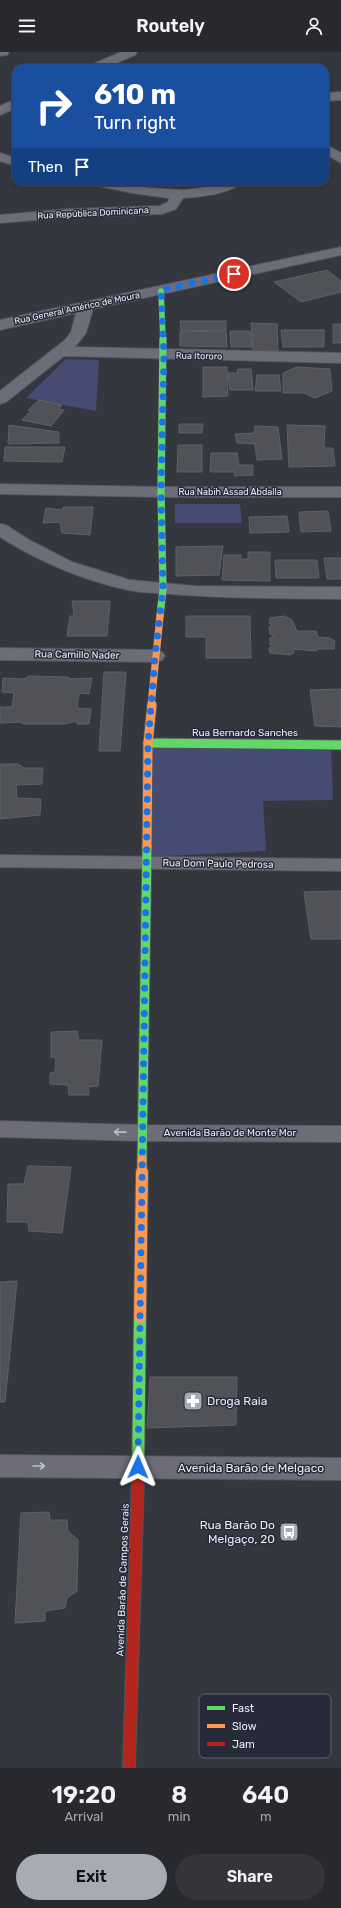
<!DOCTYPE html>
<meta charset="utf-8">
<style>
:root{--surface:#28292e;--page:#34353a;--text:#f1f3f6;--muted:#a5a6aa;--line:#44454a;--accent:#a9abb4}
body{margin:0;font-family:Rubik,sans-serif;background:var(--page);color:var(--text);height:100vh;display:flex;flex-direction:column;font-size:15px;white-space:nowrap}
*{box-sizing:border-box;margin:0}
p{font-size:13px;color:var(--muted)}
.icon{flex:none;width:22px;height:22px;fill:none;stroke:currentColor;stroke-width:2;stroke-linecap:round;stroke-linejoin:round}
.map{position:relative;height:1716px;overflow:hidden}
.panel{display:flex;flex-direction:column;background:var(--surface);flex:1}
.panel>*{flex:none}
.banner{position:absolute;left:12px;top:12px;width:317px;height:122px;border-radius:12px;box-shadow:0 2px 6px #0003,0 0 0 1px var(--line);background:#1a4fa0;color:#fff;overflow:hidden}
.pin{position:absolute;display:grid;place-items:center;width:34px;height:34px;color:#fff;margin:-17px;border:2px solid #fff;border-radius:50%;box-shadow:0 1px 4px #0007}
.me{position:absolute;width:44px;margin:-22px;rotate:1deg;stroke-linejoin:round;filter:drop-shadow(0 0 3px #0008)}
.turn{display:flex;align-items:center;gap:14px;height:84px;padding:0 16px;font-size:18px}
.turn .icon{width:52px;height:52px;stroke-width:2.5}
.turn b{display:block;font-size:28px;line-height:34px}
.then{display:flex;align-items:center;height:38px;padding:0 16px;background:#0003;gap:8px;font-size:15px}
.eta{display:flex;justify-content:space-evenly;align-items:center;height:68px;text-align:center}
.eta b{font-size:24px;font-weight:600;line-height:28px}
.action{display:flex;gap:8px;margin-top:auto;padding:8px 16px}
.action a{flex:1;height:46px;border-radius:24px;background:var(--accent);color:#111;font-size:16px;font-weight:600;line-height:46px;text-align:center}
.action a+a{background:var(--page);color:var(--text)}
header{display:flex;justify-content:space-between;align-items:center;height:52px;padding:0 16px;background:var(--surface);font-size:18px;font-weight:600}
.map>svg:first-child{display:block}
.green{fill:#454b72}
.building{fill:#515258;stroke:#5f6168}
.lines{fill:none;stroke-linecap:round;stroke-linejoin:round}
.street-casing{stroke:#52545a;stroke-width:2}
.fast-far3-casing{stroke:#52545a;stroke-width:6}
.fast-far2-casing{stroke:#52545a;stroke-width:8}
.fast-far1-casing{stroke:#52545a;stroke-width:11}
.fast-casing{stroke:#52545a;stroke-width:14}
.slow-far2-casing{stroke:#52545a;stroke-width:8}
.slow-far1-casing{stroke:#52545a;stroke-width:11}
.slow-casing{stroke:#52545a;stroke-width:14}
.jam-casing{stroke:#52545a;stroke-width:14}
.street{fill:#6c6d79;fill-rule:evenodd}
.fast-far3{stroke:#63d668;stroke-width:5.5}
.fast-far2{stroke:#63d668;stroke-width:7}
.fast-far1{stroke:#63d668;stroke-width:9}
.fast{stroke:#63d668;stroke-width:12}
.slow-far2{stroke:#ff974d;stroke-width:7}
.slow-far1{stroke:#ff974d;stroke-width:9}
.slow{stroke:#ff974d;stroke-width:12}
.jam{stroke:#b3261e;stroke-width:12}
.oneway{stroke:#bcbec8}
.route{stroke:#1a73e8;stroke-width:7;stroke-dasharray:0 12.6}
.labels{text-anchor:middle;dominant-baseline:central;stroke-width:3;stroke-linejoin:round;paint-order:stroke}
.far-street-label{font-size:9px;fill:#e7e9f3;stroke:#272a38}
.street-label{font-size:10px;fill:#e7e9f3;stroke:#272a38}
.near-poi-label{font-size:12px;fill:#e7e9f3;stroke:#272a38;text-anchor:start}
.near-street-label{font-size:12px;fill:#e7e9f3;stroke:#272a38}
.key{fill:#272a38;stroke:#616370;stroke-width:1}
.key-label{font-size:11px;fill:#e7e9f3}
</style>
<header><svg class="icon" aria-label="menu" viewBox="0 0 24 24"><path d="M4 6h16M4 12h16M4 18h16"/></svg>Routely<svg class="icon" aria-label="person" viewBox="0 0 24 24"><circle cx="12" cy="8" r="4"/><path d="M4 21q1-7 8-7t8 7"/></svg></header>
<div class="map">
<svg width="341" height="1716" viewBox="0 0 341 1716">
<rect width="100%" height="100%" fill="#35373e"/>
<!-- green -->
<path class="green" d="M66 307 99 308 96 359 26 346Z
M175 452H240L242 471H175Z
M148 691 331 693 333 748 263 749 266 799 146 805Z"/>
<!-- building -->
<path class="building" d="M327 218 341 229V240L301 250 274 230Z
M180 269H226V278L181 279Z
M251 271 277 272 278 299H253Z
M333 272H341V291H333Z
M281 278H324V295H283Z
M226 279 227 295 180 294V280Z
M230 279H250L252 295H231Z
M203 315H227L228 344 203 345Z
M297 315 330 317 332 339 315 346 304 341H283V321Z
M238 317H251L253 338H230L228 321H237Z
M257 323H279L281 339H255Z
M39 348 62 353 59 357 64 358 51 374 22 368 31 359 28 358Z
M179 372H203L202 381H179Z
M9 373 59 380V391L8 392Z
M287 373 325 374 324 396H333L335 414 289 415Z
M255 374 278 375 282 407 257 408 255 392 237 391 235 382 254 381Z
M178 393H202V420H177Z
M5 395H65L62 410 4 409Z
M211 401H237L239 413H253V423L234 424 235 420H210Z
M63 455H93L90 483 62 481 60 470 43 471 46 456 63 458Z
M328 459 331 479 301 480 299 460Z
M287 464 289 480 250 481 249 465Z
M223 494 219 523 176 524V495Z
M248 500H270V529L222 528 224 503H241V507H248Z
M324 506H341V527H327Z
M275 508H317L319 526H276Z
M72 549H110L107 584H67L70 564H74Z
M186 564H250L251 606H206V585H186Z
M285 564 292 568 297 579H316L318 585 329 586 335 589 334 597H317L316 599 294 597V601L290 603 270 601 269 596 273 595 270 593V586L274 584 270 582 269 575 272 574 269 571 270 566Z
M104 620H126L120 699H99Z
M29 624 68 625 71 627 92 626 89 642 79 641 77 656 91 657 89 672H77V669L64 672H24L20 670 0 671V655H12L14 641 2 640 3 626 24 627Z
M341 637V675L315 674 310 638Z
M0 712H18L24 716H43L42 732 16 733 17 746 41 747 40 763 0 767Z
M341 839V887H311L304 840Z
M77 979 79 988H102L98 1034 88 1035 89 1043H69L68 1033 50 1032V1021L55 1020 56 1006 51 1005V980Z
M28 1114 71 1115 62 1181 29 1179 28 1170H7L8 1132H24Z
M17 1229 5 1350H0V1230Z
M150 1325H237L236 1373 147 1376Z
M49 1460 50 1468H67L68 1479 78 1488 77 1539 67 1546 65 1556 45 1559V1569L15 1571 21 1461Z"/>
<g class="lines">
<defs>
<path id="street" d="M0 0H9L7 3 0 4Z
M121 0H137L135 3 105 16H89L91 13Z
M341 40V48L325 49V41Z
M16 47V56L0 63V54Z
M325 92 341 101V111L325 102Z
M0 101 16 106V114L0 109Z
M91 130H118L149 136 184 138 201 136 222 130H241C233 142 197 145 183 146L176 157 162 162 70 165 0 171V163L70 157 160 154 168 150 169 146 132 141 93 133Z
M341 195V203L93 257 86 281 75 295 341 301V311L64 304 6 350 0 352V339L65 288 71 280 76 261 0 278V268Z
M0 432 161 435H341V445H161L0 442Z
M0 472 6 473 31 489 72 510 130 528 195 534 341 535V547C284 546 227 547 171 542 157 541 142 541 128 538 82 528 40 510 0 485Z
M0 596 155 598 162 600 165 604 162 608 155 610 0 608Z
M0 803 341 807V819L0 815Z
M0 1069 143 1073 341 1074V1090L143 1089 0 1085Z
M0 1403 341 1406V1428L0 1425Z"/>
<path id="fast-far3" d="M161 239 163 288"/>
<path id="fast-far2" d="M160 564 163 537 161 440 163 287"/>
<path id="fast-far1" d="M148 691 341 693
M142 1108 147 795"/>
<path id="fast" d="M138 1423 140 1265"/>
<path id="slow-far2" d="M151 654 160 564"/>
<path id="slow-far1" d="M147 795 148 691 152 653
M142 1121V1108"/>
<path id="slow" d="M140 1265 142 1120"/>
<path id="jam" d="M129 1716 138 1423"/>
</defs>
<!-- street casing -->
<use href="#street" class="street-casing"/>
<!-- fast-far3 casing -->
<use href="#fast-far3" class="fast-far3-casing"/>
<!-- fast-far2 casing -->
<use href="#fast-far2" class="fast-far2-casing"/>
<!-- fast-far1 casing -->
<use href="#fast-far1" class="fast-far1-casing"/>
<!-- fast casing -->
<use href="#fast" class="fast-casing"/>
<!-- slow-far2 casing -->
<use href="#slow-far2" class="slow-far2-casing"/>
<!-- slow-far1 casing -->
<use href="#slow-far1" class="slow-far1-casing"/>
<!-- slow casing -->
<use href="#slow" class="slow-casing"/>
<!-- jam casing -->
<use href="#jam" class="jam-casing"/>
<!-- street -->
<use href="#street" class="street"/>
<!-- fast-far3 -->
<use href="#fast-far3" class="fast-far3"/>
<!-- fast-far2 -->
<use href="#fast-far2" class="fast-far2"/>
<!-- fast-far1 -->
<use href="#fast-far1" class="fast-far1"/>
<!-- fast -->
<use href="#fast" class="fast"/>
<!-- slow-far2 -->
<use href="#slow-far2" class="slow-far2"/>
<!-- slow-far1 -->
<use href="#slow-far1" class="slow-far1"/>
<!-- slow -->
<use href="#slow" class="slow"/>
<!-- jam -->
<use href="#jam" class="jam"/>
</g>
<!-- one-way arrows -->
<defs><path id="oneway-shaft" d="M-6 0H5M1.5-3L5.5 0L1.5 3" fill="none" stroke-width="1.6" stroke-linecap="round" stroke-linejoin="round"/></defs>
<g class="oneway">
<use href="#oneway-shaft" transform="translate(120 1080) rotate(-179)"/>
<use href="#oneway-shaft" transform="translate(39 1414)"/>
</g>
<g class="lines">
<!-- route -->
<path class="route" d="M138 1415 148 692 155 604 163 537 161 440 164 303 161 238 234 222"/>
</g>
<!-- icons -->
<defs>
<symbol id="pharmacy-square" viewBox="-11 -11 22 22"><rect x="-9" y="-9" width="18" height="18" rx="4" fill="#a9abb4" stroke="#272a38"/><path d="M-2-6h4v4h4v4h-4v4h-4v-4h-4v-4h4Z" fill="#fff"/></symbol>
<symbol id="bus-square" viewBox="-11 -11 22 22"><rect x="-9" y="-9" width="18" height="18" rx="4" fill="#a9abb4" stroke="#272a38"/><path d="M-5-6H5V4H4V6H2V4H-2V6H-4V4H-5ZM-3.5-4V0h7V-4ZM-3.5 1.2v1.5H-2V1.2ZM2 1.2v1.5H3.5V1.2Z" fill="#fff"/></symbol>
</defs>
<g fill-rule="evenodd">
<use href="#pharmacy-square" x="182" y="1338" width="22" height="22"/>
<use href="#bus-square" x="278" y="1469" width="22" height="22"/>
</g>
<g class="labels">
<!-- far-street labels -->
<g class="far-street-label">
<text transform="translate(93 161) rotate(-3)">Rua República Dominicana</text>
<text transform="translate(77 256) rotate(-12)">Rua General Américo de Moura</text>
<text transform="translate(199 304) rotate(1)">Rua Itororo</text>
<text x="230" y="440">Rua Nabih Assad Abdalla</text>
</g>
<!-- street labels -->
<g class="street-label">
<text transform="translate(77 603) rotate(1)">Rua Camillo Nader</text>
<text x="245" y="681">Rua Bernardo Sanches</text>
<text transform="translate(218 812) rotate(1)">Rua Dom Paulo Pedrosa</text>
<text x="230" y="1081">Avenida Barão de Monte Mor</text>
<text transform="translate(123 1528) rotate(-88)">Avenida Barão de Campos Gerais</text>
</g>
<!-- near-poi labels -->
<g class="near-poi-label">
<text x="207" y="1349">Droga Raia</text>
<text x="275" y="1473" text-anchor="end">Rua Barão Do<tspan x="275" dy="14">Melgaço, 20</tspan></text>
</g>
<!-- near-street labels -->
<g class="near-street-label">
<text x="251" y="1416">Avenida Barão de Melgaco</text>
</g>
</g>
<!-- legend -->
<rect x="199" y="1642" width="132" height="64" rx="6" class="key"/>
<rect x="207" y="1654" width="18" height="4" fill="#63d668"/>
<rect x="207" y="1672" width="18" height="4" fill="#ff974d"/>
<rect x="207" y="1690" width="18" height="4" fill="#b3261e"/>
<g class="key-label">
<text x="232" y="1660">Fast</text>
<text x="232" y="1678">Slow</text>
<text x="232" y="1696">Jam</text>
</g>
</svg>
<div class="pin" style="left:234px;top:222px;background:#d93025"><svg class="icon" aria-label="arrive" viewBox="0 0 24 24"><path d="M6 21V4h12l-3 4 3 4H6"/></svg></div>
<svg class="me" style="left:138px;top:1415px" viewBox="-20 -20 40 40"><path d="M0-17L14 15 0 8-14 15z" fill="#1a73e8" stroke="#fff" stroke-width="4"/></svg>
<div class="banner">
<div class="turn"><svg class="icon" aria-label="right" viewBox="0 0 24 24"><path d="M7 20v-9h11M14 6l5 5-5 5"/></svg><div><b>610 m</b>Turn right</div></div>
<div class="then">Then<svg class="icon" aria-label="arrive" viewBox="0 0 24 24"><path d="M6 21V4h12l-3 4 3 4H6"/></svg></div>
</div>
</div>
<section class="panel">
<div class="eta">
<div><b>19:20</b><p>Arrival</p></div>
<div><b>8</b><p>min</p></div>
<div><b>640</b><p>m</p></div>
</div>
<div class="action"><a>Exit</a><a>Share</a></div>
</section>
